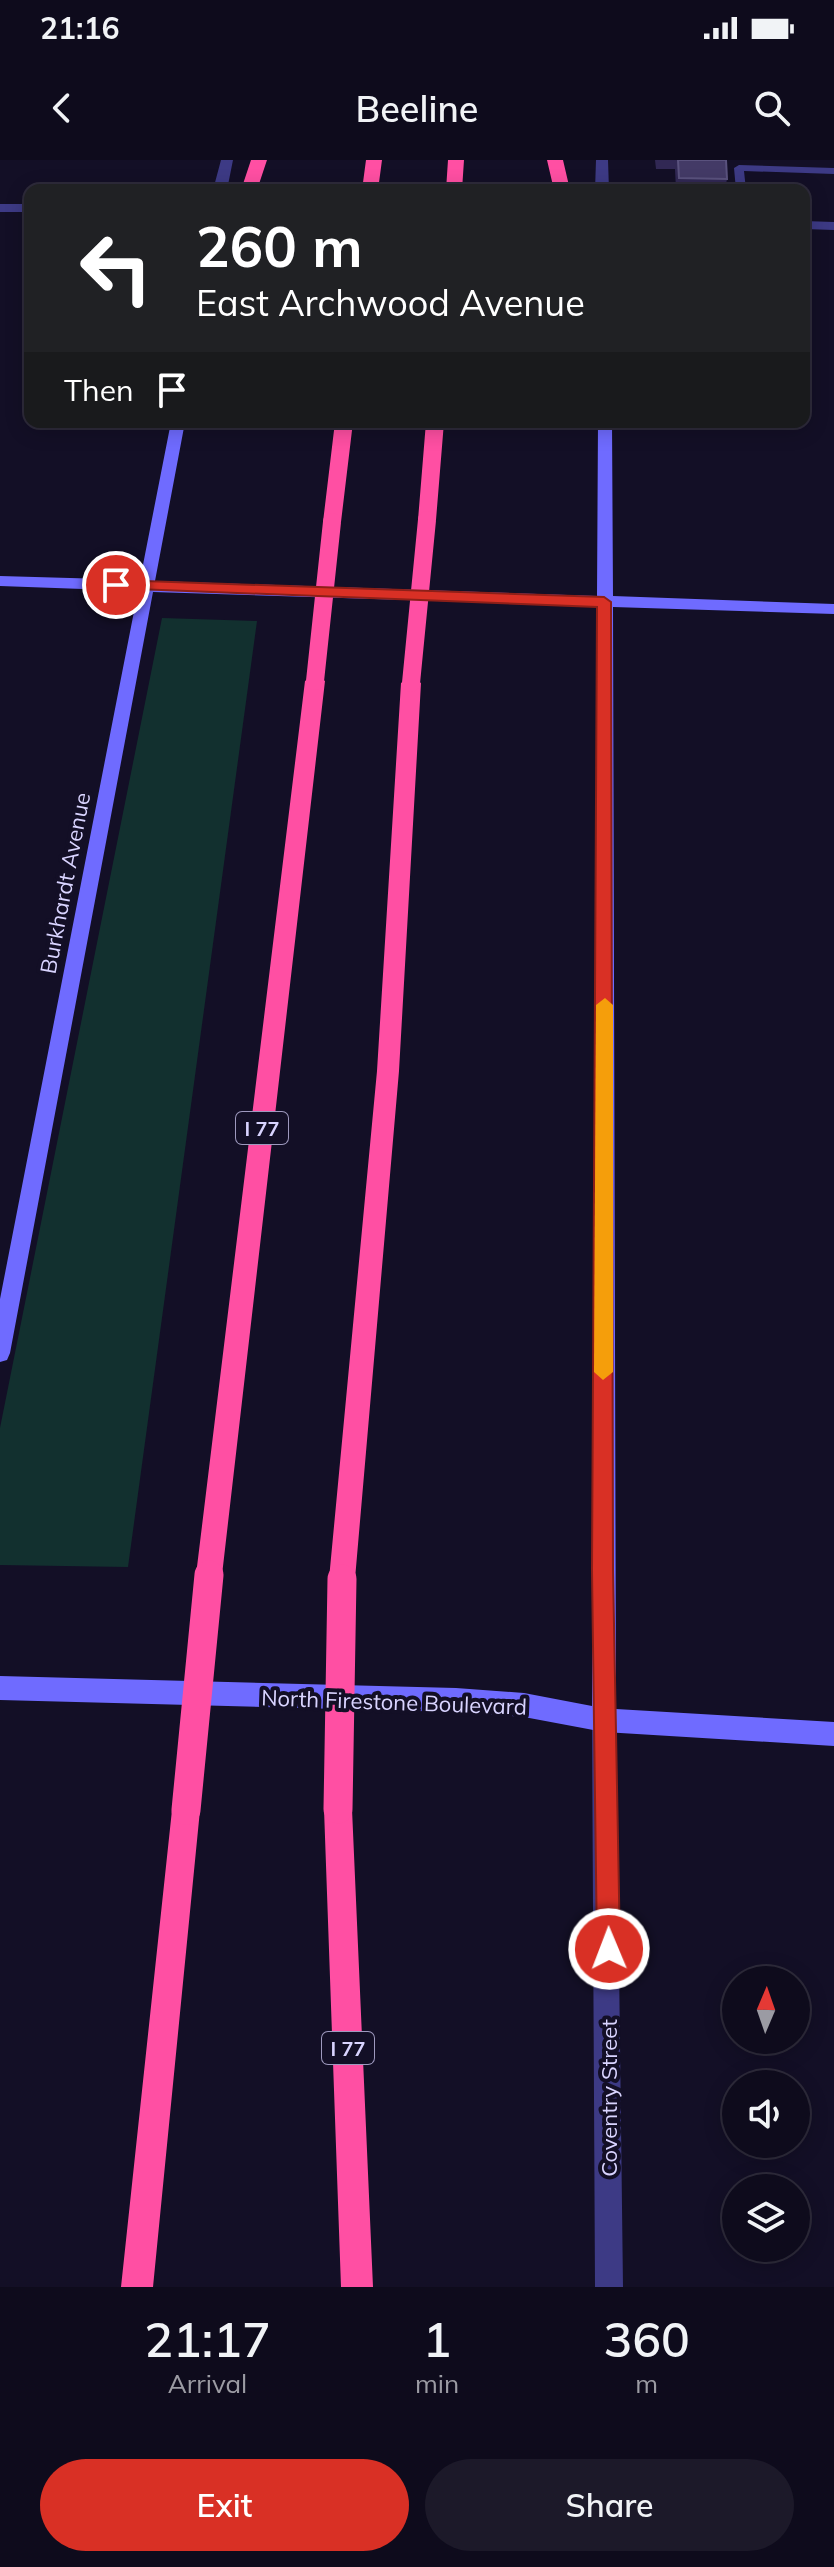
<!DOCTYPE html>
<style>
:root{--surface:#0e0b1c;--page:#1c1929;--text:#f1f3f6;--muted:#9b9ba3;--line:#2e2b3b;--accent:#d93025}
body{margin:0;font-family:Mulish,sans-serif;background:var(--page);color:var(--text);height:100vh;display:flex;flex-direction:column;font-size:30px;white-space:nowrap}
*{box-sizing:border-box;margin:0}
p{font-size:26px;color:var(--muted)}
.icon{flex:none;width:44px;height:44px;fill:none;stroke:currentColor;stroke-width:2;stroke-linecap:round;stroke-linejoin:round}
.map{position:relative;height:2127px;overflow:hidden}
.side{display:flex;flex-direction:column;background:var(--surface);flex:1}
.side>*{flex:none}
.top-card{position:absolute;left:24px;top:24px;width:786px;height:244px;border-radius:16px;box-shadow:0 4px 20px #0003,0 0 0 2px var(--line);background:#202124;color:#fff;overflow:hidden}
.needle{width:52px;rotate:2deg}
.fabs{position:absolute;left:722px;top:1806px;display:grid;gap:16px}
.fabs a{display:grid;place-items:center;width:88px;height:88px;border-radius:50%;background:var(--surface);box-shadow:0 4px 20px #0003,0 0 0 2px var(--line);font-size:40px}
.pin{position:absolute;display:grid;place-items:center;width:68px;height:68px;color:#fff;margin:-34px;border:4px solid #fff;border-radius:50%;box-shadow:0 2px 8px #0007}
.me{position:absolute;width:88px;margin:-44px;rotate:359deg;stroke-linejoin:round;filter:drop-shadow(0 0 6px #0008)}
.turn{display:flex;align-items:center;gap:28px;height:168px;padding:0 40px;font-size:36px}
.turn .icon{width:104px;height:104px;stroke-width:2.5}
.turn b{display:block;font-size:56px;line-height:68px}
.then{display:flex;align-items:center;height:76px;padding:0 40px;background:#0003;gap:16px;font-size:30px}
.eta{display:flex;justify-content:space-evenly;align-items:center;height:136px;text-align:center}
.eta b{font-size:48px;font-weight:600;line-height:56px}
.action{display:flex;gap:16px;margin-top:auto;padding:16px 40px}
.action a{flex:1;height:92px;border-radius:48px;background:var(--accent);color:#fff;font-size:32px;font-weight:600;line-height:92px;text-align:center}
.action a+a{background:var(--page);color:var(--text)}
.status{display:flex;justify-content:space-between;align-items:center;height:56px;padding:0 40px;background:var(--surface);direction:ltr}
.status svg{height:22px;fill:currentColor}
header{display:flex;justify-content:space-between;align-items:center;height:104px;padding:0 40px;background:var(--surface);font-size:36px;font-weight:600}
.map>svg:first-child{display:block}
.green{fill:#12302f}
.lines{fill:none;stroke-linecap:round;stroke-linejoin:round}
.lane{fill:#3d3a85;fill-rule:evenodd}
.street{fill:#3d3a85;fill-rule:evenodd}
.secondary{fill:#6f6bff;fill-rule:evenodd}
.highway{fill:#ff4fa3;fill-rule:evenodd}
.highway-bridge-far1{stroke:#ff4fa3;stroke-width:18}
.highway-bridge{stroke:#ff4fa3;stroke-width:29}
.wall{fill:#312854}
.building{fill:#433a66;stroke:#5a527e;stroke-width:2}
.route{fill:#d93025;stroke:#8d1f18;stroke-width:2}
.slow{fill:#f59e0b}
.labels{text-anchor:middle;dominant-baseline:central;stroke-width:8;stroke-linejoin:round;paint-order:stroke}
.shield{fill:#130f26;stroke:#9e99be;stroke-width:2}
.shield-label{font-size:20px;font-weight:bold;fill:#d9d4ff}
.street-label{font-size:22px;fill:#d9d4ff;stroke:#130f26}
</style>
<div class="status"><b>21:16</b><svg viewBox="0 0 49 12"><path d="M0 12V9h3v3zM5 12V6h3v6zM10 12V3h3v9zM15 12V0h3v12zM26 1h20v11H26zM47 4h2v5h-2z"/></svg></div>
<header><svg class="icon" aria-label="back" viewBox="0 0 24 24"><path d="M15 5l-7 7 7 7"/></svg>Beeline<svg class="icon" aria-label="search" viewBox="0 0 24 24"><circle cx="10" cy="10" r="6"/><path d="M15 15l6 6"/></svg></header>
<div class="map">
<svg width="834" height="2127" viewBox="0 0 834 2127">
<rect width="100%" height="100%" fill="#130f26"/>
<!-- green -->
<path class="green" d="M162 458 257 461 128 1407 0 1405V1268Z"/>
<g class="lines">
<!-- lane -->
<path class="lane" d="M739 5 834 8V14L744 11 746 30H736L734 8Z"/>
<!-- street -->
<path class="street" d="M221 0H233L227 30H213Z
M596 0H608L609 30H595Z
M0 44H30V52H0Z
M804 61 834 62V70L804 69Z
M604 1548 612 1552 616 1560 623 2127H595L592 1560 596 1552Z"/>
<!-- secondary -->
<path class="secondary" d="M171 262H185L155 421 597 436 598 262H612L613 436 834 444V454L613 447 616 1549 834 1562V1586L604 1572 524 1557 456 1552 0 1540V1516L456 1528 524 1533 592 1546 597 446 153 432 10 1193 7 1200 0 1202V1139L138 431 0 426V416L140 420Z"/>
<!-- highway -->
<path class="highway" d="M251 0H267L257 30H241Z
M366 0H382L378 30H362Z
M448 0H464L462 30H446Z
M547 0H563L570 30H554Z
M335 262H353L341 362 332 368 323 362Z
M426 262H444L436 360 427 366 418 360Z
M315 514 325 521 222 1415 218 1424 209 1428 200 1424 196 1415 305 521Z
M411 516 421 523 399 911 355 1419 351 1428 342 1432 333 1428 329 1419 377 911 401 523Z
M338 1635 348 1639 352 1649 373 2127H341L324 1649 328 1639Z
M186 1636 196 1640 200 1650 153 2127H121L172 1650 176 1640Z"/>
<!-- highway-bridge-far1 -->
<path class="highway-bridge-far1" d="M315 521 332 362
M411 523 427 360"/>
<!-- highway-bridge -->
<path class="highway-bridge" d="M338 1649 342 1419
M186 1650 209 1415"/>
</g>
<!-- wall -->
<path class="wall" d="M655 0H726L727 19 725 30H676L675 9H656Z"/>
<!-- building -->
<path class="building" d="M678 0H726L727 19 679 18Z"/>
<!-- route -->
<path class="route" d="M116 420 604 437 611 442 613 1410 620 1789 617 1797 609 1801 601 1797 597 1789 592 1410 597 447 111 428 109 425Z"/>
<!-- slow -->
<path class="slow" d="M605 838 613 845V1212L603 1220 594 1212 596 845Z"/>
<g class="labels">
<!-- shield labels -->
<g class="shield">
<rect x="236" y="952" width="52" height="32" rx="6"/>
<rect x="322" y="1872" width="52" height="32" rx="6"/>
</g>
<g class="shield-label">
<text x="262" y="968">I 77</text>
<text x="348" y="1888">I 77</text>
</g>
<!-- street labels -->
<g class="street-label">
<text transform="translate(65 723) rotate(-79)">Burkhardt Avenue</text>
<text transform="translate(394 1542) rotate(2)">North Firestone Boulevard</text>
<text transform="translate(609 1938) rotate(-90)">Coventry Street</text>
</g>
</g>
</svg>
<div class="fabs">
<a><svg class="needle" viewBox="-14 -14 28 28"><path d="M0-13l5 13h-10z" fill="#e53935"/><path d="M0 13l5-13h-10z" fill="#9b9ba3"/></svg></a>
<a><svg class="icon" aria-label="sound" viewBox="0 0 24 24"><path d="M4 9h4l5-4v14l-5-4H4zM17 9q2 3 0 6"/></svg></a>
<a><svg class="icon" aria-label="layers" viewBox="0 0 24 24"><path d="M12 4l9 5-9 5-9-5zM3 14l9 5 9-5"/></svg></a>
</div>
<div class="pin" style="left:116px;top:425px;background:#d93025"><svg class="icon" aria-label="arrive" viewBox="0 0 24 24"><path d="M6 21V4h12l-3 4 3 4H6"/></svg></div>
<svg class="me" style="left:609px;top:1789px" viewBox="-20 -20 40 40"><circle r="17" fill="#d93025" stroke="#fff" stroke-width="3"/><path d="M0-11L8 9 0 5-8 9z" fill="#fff"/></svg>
<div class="top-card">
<div class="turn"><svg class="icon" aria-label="left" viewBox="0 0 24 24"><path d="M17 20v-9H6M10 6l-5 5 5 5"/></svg><div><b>260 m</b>East Archwood Avenue</div></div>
<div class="then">Then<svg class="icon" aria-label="arrive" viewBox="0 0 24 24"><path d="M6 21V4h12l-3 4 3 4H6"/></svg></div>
</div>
</div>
<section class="side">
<div class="eta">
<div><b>21:17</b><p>Arrival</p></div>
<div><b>1</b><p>min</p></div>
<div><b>360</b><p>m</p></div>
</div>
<div class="action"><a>Exit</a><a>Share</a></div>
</section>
